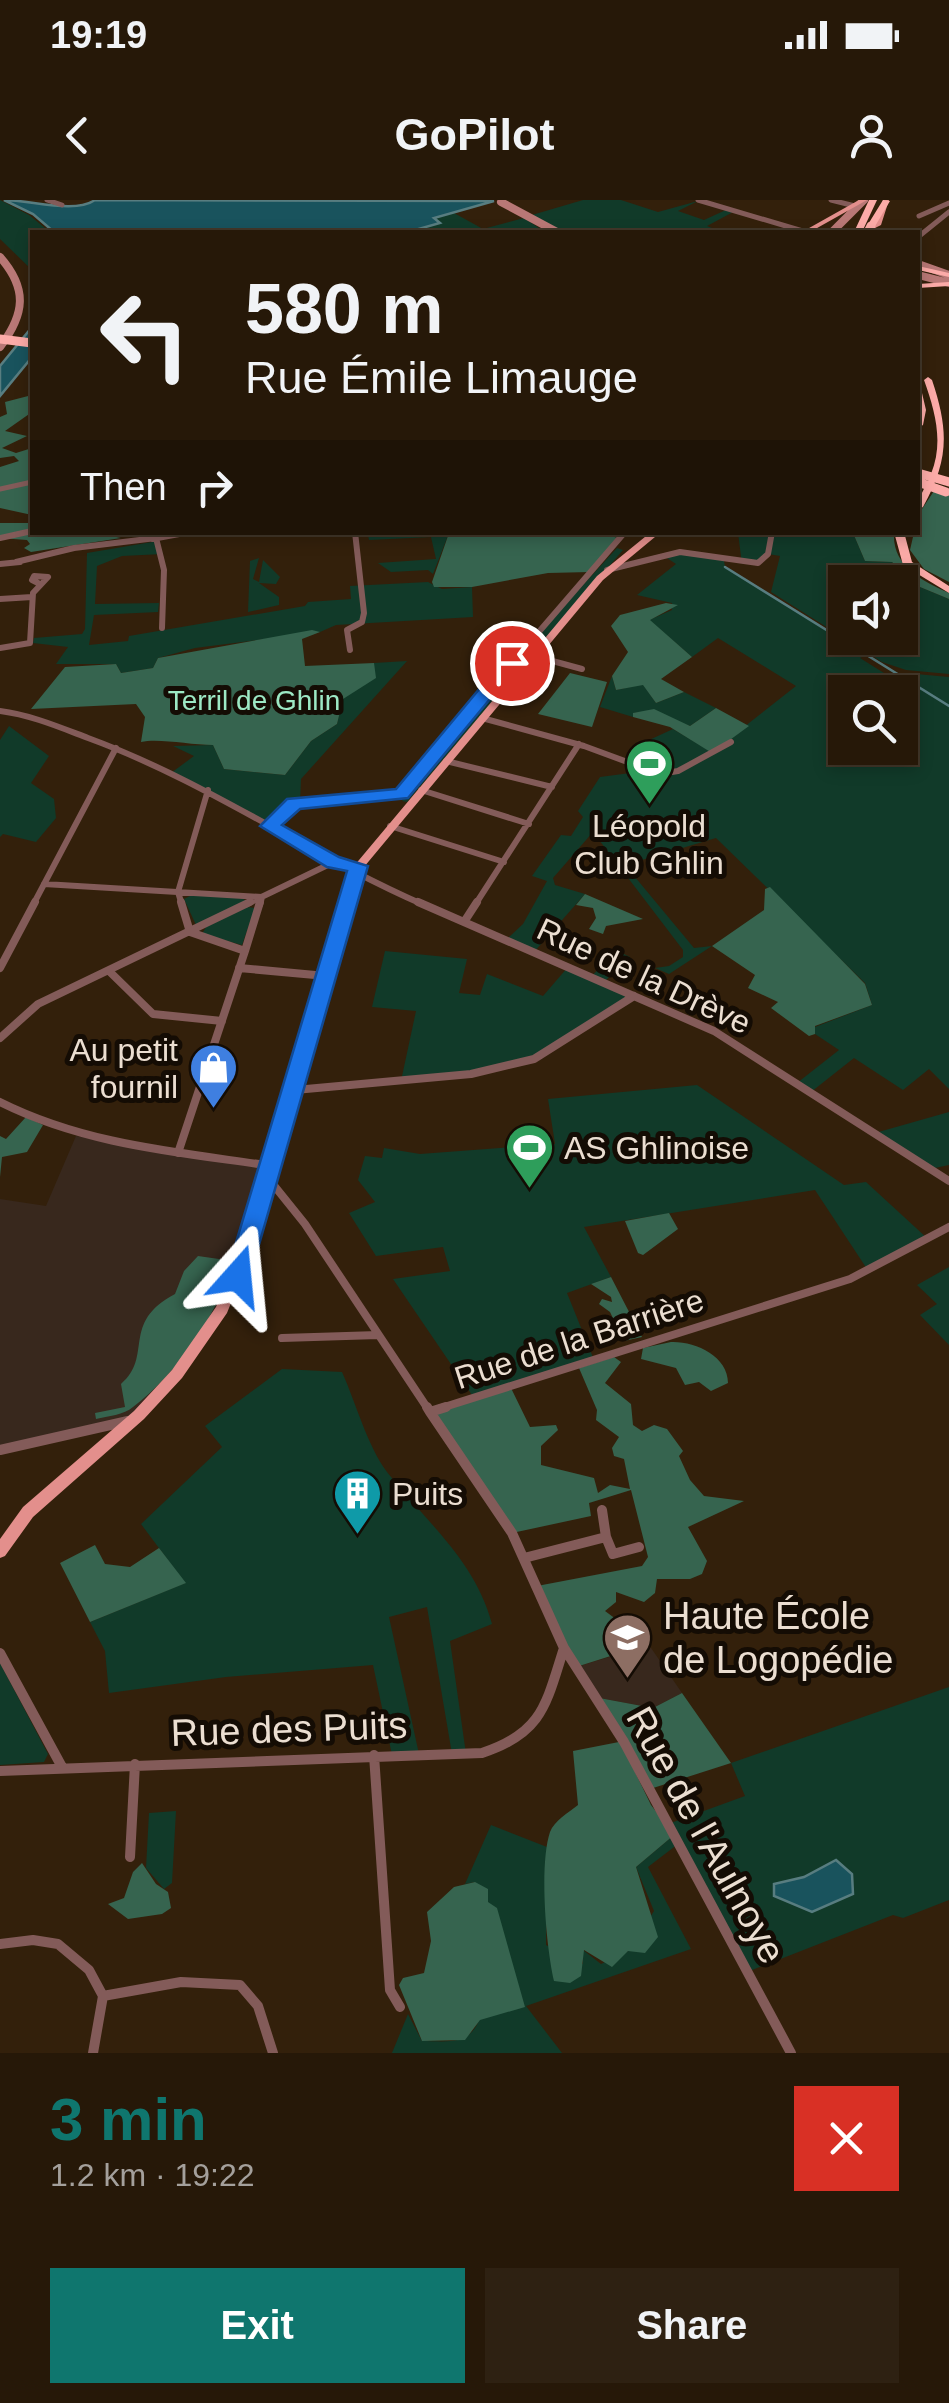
<!DOCTYPE html>
<meta charset="utf-8">
<style>
:root{--surface:#261808;--page:#2e2112;--text:#f1f3f6;--muted:#a4a09c;--line:#423729;--accent:#0f766e}
body{margin:0;font-family:Arial,sans-serif;background:var(--page);color:var(--text);height:100vh;display:flex;flex-direction:column;font-size:38px;white-space:nowrap}
*{box-sizing:border-box;margin:0}
p{font-size:32px;color:var(--muted)}
.icon{flex:none;width:55px;height:55px;fill:none;stroke:currentColor;stroke-width:2;stroke-linecap:round;stroke-linejoin:round}
.map{position:relative;height:1853px;overflow:hidden}
.drawer{display:flex;flex-direction:column;background:var(--surface);flex:1}
.drawer>*{flex:none}
.top-card{position:absolute;left:30px;top:30px;width:890px;height:305px;border-radius:0px;box-shadow:0 5px 15px #0003,0 0 0 2px var(--line);background:#261808;color:var(--text);overflow:hidden}
.tools{position:absolute;left:828px;top:365px;display:grid;gap:20px}
.tools a{display:grid;place-items:center;width:90px;height:90px;border-radius:0px;background:var(--surface);box-shadow:0 5px 15px #0003,0 0 0 2px var(--line);font-size:50px}
.pin{position:absolute;display:grid;place-items:center;width:85px;height:85px;color:#fff;margin:-42px;border:5px solid #fff;border-radius:50%;box-shadow:0 2px 10px #0007}
.me{position:absolute;width:110px;margin:-55px;rotate:18deg;stroke-linejoin:round;filter:drop-shadow(0 0 8px #0008)}
.turn{display:flex;align-items:center;gap:35px;height:210px;padding:0 50px;font-size:45px}
.turn .icon{width:130px;height:130px;stroke-width:2.5}
.turn b{display:block;font-size:70px;line-height:85px}
.then{display:flex;align-items:center;height:95px;padding:0 50px;background:#0003;gap:20px;font-size:38px}
.round{display:grid;place-items:center;flex:none;width:105px;height:105px;border-radius:0px;background:var(--page)}
.head{display:flex;align-items:center;justify-content:space-between;height:170px;padding:0 50px}
h1{font-size:60px;font-weight:600;line-height:75px;color:var(--accent)}
.primary-button{display:flex;gap:20px;margin-top:auto;padding:20px 50px}
.primary-button a{flex:1;height:115px;border-radius:0px;background:var(--accent);color:#fff;font-size:40px;font-weight:600;line-height:115px;text-align:center}
.primary-button a+a{background:var(--page);color:var(--text)}
.status{display:flex;justify-content:space-between;align-items:center;height:70px;padding:0 50px;background:var(--surface);direction:ltr}
.status svg{height:28px;fill:currentColor}
header{display:flex;justify-content:space-between;align-items:center;height:130px;padding:0 50px;background:var(--surface);font-size:45px;font-weight:600}
.map>svg:first-child{display:block}
.education{fill:#38281d}
.green{fill:#113a29;fill-rule:evenodd}
.forest{fill:#36644f}
.water{fill:#19535d;stroke:#587d80;stroke-width:2.5}
.lines{fill:none;stroke-linecap:round;stroke-linejoin:round}
.stream{stroke:#587d80;stroke-width:2.5}
.street-far3{stroke:#835b59;stroke-width:5}
.street-far2{stroke:#835b59;stroke-width:6}
.street-far1{stroke:#835b59;stroke-width:8}
.street{stroke:#835b59;stroke-width:10}
.secondary{stroke:#b97876;stroke-width:8}
.primary{fill:#e38f8c;fill-rule:evenodd}
.highway{fill:#fcaba8;fill-rule:evenodd}
.highway-bridge{stroke:#fcaba8;stroke-width:9}
.route{fill:#1a73e8;stroke:#114b97;stroke-width:2.5}
.labels{text-anchor:middle;dominant-baseline:central;stroke-width:10;stroke-linejoin:round;paint-order:stroke}
.far-park-label{font-size:28px;fill:#9de9c5;stroke:#140c04}
.poi-label{font-size:32px;fill:#ebded1;stroke:#140c04;text-anchor:start}
.street-label{font-size:32px;fill:#ebded1;stroke:#140c04}
.near-poi-label{font-size:38px;fill:#ebded1;stroke:#140c04;text-anchor:start}
.near-street-label{font-size:38px;fill:#ebded1;stroke:#140c04}
</style>
<div class="status"><b>19:19</b><svg viewBox="0 0 49 12"><path d="M0 12V9h3v3zM5 12V6h3v6zM10 12V3h3v9zM15 12V0h3v12zM26 1h20v11H26zM47 4h2v5h-2z"/></svg></div>
<header><svg class="icon" aria-label="back" viewBox="0 0 24 24"><path d="M15 5l-7 7 7 7"/></svg>GoPilot<svg class="icon" aria-label="person" viewBox="0 0 24 24"><circle cx="12" cy="8" r="4"/><path d="M4 21q1-7 8-7t8 7"/></svg></header>
<div class="map">
<svg width="949" height="1853" viewBox="0 0 949 1853">
<rect width="100%" height="100%" fill="#33200b"/>
<!-- education -->
<path class="education" d="M76 936 272 966 232 1091 139 1215 0 1250V999L46 1006Z
M649 1445 682 1493 653 1508 594 1497 576 1467Z"/>
<!-- green -->
<path class="green" d="M0 0 29 15 50 32H32V70L0 39Z
M583 0H621L658 12 698 1 678 11 704 20 728 9 735 11 707 26 722 32H562L532 15Z
M454 13 483 29 524 18 542 30 408 32 439 24 433 19Z
M387 332 449 333 433 374 428 370 391 372 378 363 436 359 431 337 369 340 368 335Z
M772 332 853 333 865 361 892 362 920 387 949 399V474L906 470 882 462 771 392 780 356 768 354 758 363 742 364 738 333 770 337ZM845 382H900V438H845Z
M158 341 163 354 122 356 97 366 95 404 159 403 158 412 94 415 89 445 128 441 129 436 305 406 308 402 351 399 350 386 428 382 442 389 472 387 473 417 336 425 320 432 195 448 158 458 153 468 121 473 116 464H56L68 447 33 443 34 438 82 434 85 429 87 353Z
M617 348 623 350 407 602 402 601 492 492 506 469Z
M691 353 724 361 725 367 866 455 860 458 892 478 905 473 949 477V889L929 869 903 890 854 858 811 892 797 883 839 850 815 834V827L872 805 865 783 716 638 625 665 694 748 712 746 669 774 655 768 669 766 683 757V750L593 632 553 678 555 685 585 694 534 752 506 740 523 724 547 681 532 676 561 635 571 636 583 617 578 611 600 577 638 572 622 562 632 564 658 548 647 541 673 529 712 552 796 486 718 438 692 457 649 420 672 410V403L637 395 676 364 664 356ZM845 492H900V548H845Z
M259 358 253 379 259 382 263 360 280 377 276 384 259 383 279 397V405L248 412 250 361Z
M407 461 301 579 300 602 269 626 171 573 194 556 173 546 213 545 224 569 285 575 311 541 337 524 342 499C357 488 374 483 374 463Z
M612 476 616 490 643 484 656 503 684 492 716 508 690 526C670 519 657 511 633 513V517L600 507Z
M9 526 49 556 31 583 54 599 56 618 36 642 3 634 0 637V540Z
M192 695 242 698 246 701 196 725 184 699Z
M247 707 255 708 242 745 202 734 206 727Z
M616 750 630 757 604 782 634 796 546 854 488 871 401 881 416 811 372 807 385 751 467 759 459 793 480 795 487 774 543 796 568 767 591 777Z
M697 885 844 985 866 982 928 1039 869 1072 815 990 584 1027 611 1077 567 1093 594 1160 474 1198 393 1079 450 1071 443 1047 376 1056 349 1013 375 1002 358 980 365 956 382 958 384 948 420 954 555 944 548 899Z
M949 912V965L930 969 875 933Z
M949 1067V1145L920 1115 937 1104 917 1085Z
M282 1169 342 1172C356 1203 367 1245 387 1272 426 1322 475 1360 492 1424L450 1441 466 1554H452L427 1407 389 1417 419 1554 392 1555 373 1465 226 1477 109 1493 105 1451 90 1422 185 1383 141 1324 222 1247 205 1226Z
M0 1463 48 1554 44 1562 0 1565Z
M949 1487V1700L903 1718 893 1715 747 1772 678 1644 648 1667 691 1749 526 1806 562 1853H392L408 1814 422 1841C447 1841 469 1846 479 1820L488 1702 475 1682 465 1684 491 1625 547 1647 546 1745 583 1764V1750L601 1764 628 1751 654 1711 636 1667 674 1635 668 1624 745 1596 731 1563Z
M176 1611 172 1683 164 1689 146 1668 149 1613Z"/>
<!-- forest -->
<path class="forest" d="M32 195V212L5 231 27 236 2 248 16 253 32 248V315L0 308V267L19 261 14 256 0 258V217L7 214 5 202Z
M934 291 949 295V382L924 369 910 350 918 315Z
M0 323H32V332L98 333 121 338 31 352 24 348 30 344 27 340 0 338Z
M598 332 621 339 590 372 548 373 472 387H434L432 382 449 333Z
M853 333H894C892 366 922 381 949 393V399L920 387 892 362 865 361Z
M666 403 678 405 650 420 692 457 661 479 684 492 656 503 643 485 616 490 612 476 628 452 611 426 620 415Z
M312 430 320 432 302 439 305 466 374 463 376 478 343 499 337 524 311 541 285 575 224 569 213 545C190 545 159 538 141 542L145 517 136 504 31 509 65 467 116 464 121 473 153 468 158 458Z
M570 473 607 482 592 527 538 514Z
M716 508 749 526 712 553 670 527 633 517V513L654 509 690 526Z
M770 687 865 784 872 805 815 826V834L809 836 771 808 778 802 748 788 755 775 712 746 764 710 765 689Z
M585 694 643 719 606 726 603 734 589 729 596 718 593 708 576 705Z
M26 917 43 925 27 952 2 957 0 977V936L6 939Z
M669 1013 678 1029 643 1055 638 1053 625 1021Z
M198 1056 233 1061C218 1114 178 1173 133 1207 124 1215 108 1216 96 1219L95 1213 125 1207 121 1184C154 1156 120 1123 175 1094L184 1071Z
M611 1077 642 1137 624 1141 610 1112 599 1104 602 1099 612 1102 611 1097 591 1084Z
M671 1142C695 1141 728 1156 728 1183L711 1191 699 1182 685 1185 676 1168 641 1159 643 1148Z
M614 1157 621 1162 605 1183 631 1204 633 1225 642 1231 654 1225 667 1229 683 1251 679 1256 690 1280 704 1296 744 1301 688 1327 707 1361 702 1374 690 1379H657L655 1393 644 1402 616 1392V1402L605 1411 632 1431 636 1448 576 1467 537 1386 642 1366 648 1357 631 1290 589 1303 591 1316 512 1333 430 1212 510 1186 530 1227 556 1225 558 1230 541 1246V1265L594 1278 598 1293 610 1285 630 1289 624 1259 614 1256 612 1248 619 1237 596 1220 597 1210 579 1168Z
M95 1345 105 1364 130 1367 159 1348 186 1383 90 1422 60 1363Z
M682 1493 731 1563 650 1589 635 1572 651 1605 674 1635 636 1667 658 1737 645 1753 628 1751 612 1767 584 1750 581 1776 570 1783 554 1781C546 1746 539 1665 550 1632 554 1621 569 1612 578 1605L573 1551 624 1541 594 1497 653 1508Z
M142 1663 156 1684 168 1692 171 1708 162 1714 128 1719 108 1704 124 1698 133 1672Z
M475 1682 488 1689V1702L497 1708 525 1807 480 1820 465 1840 422 1841 399 1785 403 1778 424 1773 431 1741 427 1712 454 1687Z"/>
<!-- water -->
<path class="water" d="M4 0C31 0 75 14 95 0L494 1 434 18 440 23 408 32H54L33 14Z
M32 127V157L0 196V166Z
M836 1660 852 1674 853 1694 812 1712 774 1696V1684L804 1677Z"/>
<g class="lines">
<!-- stream -->
<path class="stream" d="M725 367 949 506"/>
<!-- street-far3 -->
<path class="street-far3" d="M47 0 62 5
M698 0 806 32
M831 0 855 6
M919 16 949 3
M918 37 949 12
M0 289 32 282"/>
<!-- street-far2 -->
<path class="street-far2" d="M0 338 32 331
M152 339 190 332
M16 362 74 348 156 338 164 370 162 428
M0 364 20 362
M607 370 680 352 758 363 768 354 772 332
M0 399 32 397
M0 448 30 443 33 393 48 377 34 376 32 380 38 383
M350 450 347 430 362 422 364 413 355 332
M534 456 582 469
M0 511C31 515 59 527 88 538 206 581 309 655 424 705
M482 518 584 546 660 574 678 571 731 542
M446 561 552 587
M421 590 529 624
M269 626 294 603 402 594 489 489 496 474 512 463 625 332
M390 626 504 662
M44 684 262 697 260 705
M178 692 182 705
M178 692 208 590
M33 705 116 548
M245 705 334 662
M475 705 579 544"/>
<!-- street-far1 -->
<path class="street-far1" d="M181 702 190 732 245 751 260 702
M418 702 714 831 949 981
M464 722 477 702
M0 768 35 702
M239 768 326 776
M109 771 153 814 222 821
M0 838 38 804 250 702
M295 890 471 874 534 859 634 796
M0 902C86 945 178 952 272 966
M178 953 245 751
M268 978 305 1024 428 1209
M282 1138 378 1135
M438 1209 850 1079 949 1027"/>
<!-- street -->
<path class="street" d="M427 1207 430 1212 446 1207
M0 1250 128 1221
M606 1337 613 1354 639 1347
M524 1358 606 1337 602 1310
M564 1448 624 1542 791 1853
M0 1453 62 1567
M374 1555 390 1790 400 1807
M0 1571 482 1553C543 1533 546 1504 564 1448L512 1333 430 1212
M130 1657 135 1564
M0 1744 33 1740 58 1744 89 1770 103 1796 93 1853
M103 1796 181 1782 240 1785 258 1806 273 1853"/>
<!-- secondary -->
<path class="secondary" d="M501 2 557 32
M832 32 864 0
M0 57C28 89 25 114 0 147
M918 64 949 75
M918 75 949 83"/>
<!-- primary -->
<path class="primary" d="M859 0H867L810 32H802Z
M883 0H889L881 25 867 32H859L876 23Z
M651 332H661L603 380 364 667 259 1033 227 1113 182 1178 144 1219 33 1317 5 1356 0 1358V1339L23 1307 134 1211 172 1170 216 1107 245 1033 354 666 597 376Z"/>
<!-- highway -->
<path class="highway" d="M869 0H877L862 32H854Z
M883 0 890 1 874 28H868L867 26Z
M918 66 949 73V77L918 70Z
M949 82V86L918 88V84Z
M928 177 932 180C949 231 949 260 923 307L918 310C917 297 927 286 931 274 944 242 935 211 924 180Z
M918 190 922 193 926 210 923 225 918 228Z
M894 332H904L912 362 949 386V393L903 365Z"/>
<!-- highway-bridge -->
<path class="highway-bridge" d="M868 32 871 26
M0 139 32 143
M918 273 949 282
M918 282 946 292"/>
</g>
<!-- route -->
<path class="route" d="M512 458 521 463C512 474 503 480 495 493L408 598 300 609 282 625 339 657 368 666 250 1076 247 1083H230L226 1076 347 671 327 667 260 626 287 599 396 589 480 488 489 470Z"/>
<!-- icons -->
<defs>
<symbol id="stadium-pin" viewBox="-11 -11 22 30"><path d="M0 17L-7.5 6A9.5 9.5 0 1 1 7.5 6Z" fill="#2e9e5b" stroke="#140c04"/><path d="M0-5a6.5 5 0 1 0 0 10a6.5 5 0 1 0 0-10ZM-3.5-1.8h7v3.6h-7Z" fill="#fff"/></symbol>
<symbol id="shop-pin" viewBox="-11 -11 22 30"><path d="M0 17L-7.5 6A9.5 9.5 0 1 1 7.5 6Z" fill="#3f7fe0" stroke="#140c04"/><path d="M-5-2.5h2.3a2.7 3.5 0 0 1 5.4 0H5L5.5 6h-11ZM-1.5-2.5h3a1.5 2.3 0 0 0-3 0Z" fill="#fff"/></symbol>
<symbol id="building-pin" viewBox="-11 -11 22 30"><path d="M0 17L-7.5 6A9.5 9.5 0 1 1 7.5 6Z" fill="#0f9aa8" stroke="#140c04"/><path d="M-4-6H4V6H1V3H-1V6H-4ZM-2.5-4.3h1.7v1.8h-1.7ZM.8-4.3h1.7v1.8H.8ZM-2.5-1h1.7V.8h-1.7ZM.8-1h1.7V.8H.8Z" fill="#fff"/></symbol>
<symbol id="university-pin" viewBox="-11 -11 22 30"><path d="M0 17L-7.5 6A9.5 9.5 0 1 1 7.5 6Z" fill="#8d6e63" stroke="#140c04"/><path d="M0-5L7-2L0 1L-7-2ZM-4 1L0 2.5L4 1V4Q0 6-4 4Z" fill="#fff"/></symbol>
</defs>
<g fill-rule="evenodd">
<use href="#stadium-pin" x="622" y="536" width="55" height="75"/>
<use href="#shop-pin" x="186" y="840" width="55" height="75"/>
<use href="#stadium-pin" x="502" y="920" width="55" height="75"/>
<use href="#building-pin" x="330" y="1266" width="55" height="75"/>
<use href="#university-pin" x="600" y="1410" width="55" height="75"/>
</g>
<g class="labels">
<!-- far-park labels -->
<g class="far-park-label">
<text x="254" y="500">Terril de Ghlin</text>
</g>
<!-- poi labels -->
<g class="poi-label">
<text x="649" y="626" text-anchor="middle">Léopold<tspan x="649" dy="37">Club Ghlin</tspan></text>
<text x="178" y="850" text-anchor="end">Au petit<tspan x="178" dy="37">fournil</tspan></text>
<text x="564" y="948">AS Ghlinoise</text>
<text x="392" y="1294">Puits</text>
</g>
<!-- street labels -->
<g class="street-label">
<text transform="translate(644 776) rotate(25)">Rue de la Drève</text>
<text transform="translate(579 1139) rotate(-18)">Rue de la Barrière</text>
</g>
<!-- near-poi labels -->
<g class="near-poi-label">
<text x="663" y="1416">Haute École<tspan x="663" dy="44">de Logopédie</tspan></text>
</g>
<!-- near-street labels -->
<g class="near-street-label">
<text transform="translate(289 1529) rotate(-2)">Rue des Puits</text>
<text transform="translate(706 1635) rotate(61)">Rue de l'Aulnoye</text>
</g>
</g>
</svg>
<div class="tools">
<a><svg class="icon" aria-label="sound" viewBox="0 0 24 24"><path d="M4 9h4l5-4v14l-5-4H4zM17 9q2 3 0 6"/></svg></a>
<a><svg class="icon" aria-label="search" viewBox="0 0 24 24"><circle cx="10" cy="10" r="6"/><path d="M15 15l6 6"/></svg></a>
</div>
<div class="pin" style="left:512px;top:463px;background:#d93025"><svg class="icon" aria-label="arrive" viewBox="0 0 24 24"><path d="M6 21V4h12l-3 4 3 4H6"/></svg></div>
<svg class="me" style="left:238px;top:1076px" viewBox="-20 -20 40 40"><path d="M0-17L14 15 0 8-14 15z" fill="#1a73e8" stroke="#fff" stroke-width="4"/></svg>
<div class="top-card">
<div class="turn"><svg class="icon" aria-label="left" viewBox="0 0 24 24"><path d="M17 20v-9H6M10 6l-5 5 5 5"/></svg><div><b>580 m</b>Rue Émile Limauge</div></div>
<div class="then">Then<svg class="icon" aria-label="right" viewBox="0 0 24 24"><path d="M7 20v-9h11M14 6l5 5-5 5"/></svg></div>
</div>
</div>
<section class="drawer">
<div class="head"><div><h1>3 min</h1><p>1.2 km · 19:22</p></div><a class="round" style="background:#d93025;color:#fff"><svg class="icon" aria-label="close" viewBox="0 0 24 24"><path d="M6 6l12 12M18 6L6 18"/></svg></a></div>
<div class="primary-button"><a>Exit</a><a>Share</a></div>
</section>
